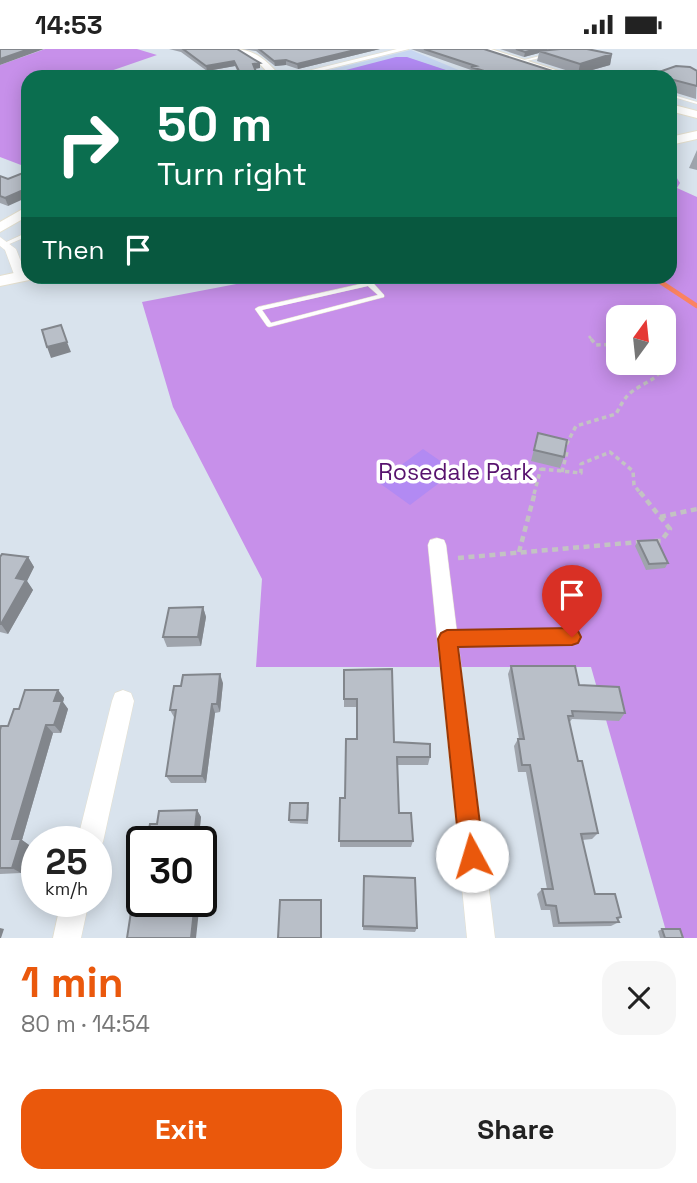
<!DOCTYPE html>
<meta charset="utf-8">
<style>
:root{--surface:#fff;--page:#f6f6f6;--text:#222;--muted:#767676;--accent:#ea580c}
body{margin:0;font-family:"Space Grotesk",sans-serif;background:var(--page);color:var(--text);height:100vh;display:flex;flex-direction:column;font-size:26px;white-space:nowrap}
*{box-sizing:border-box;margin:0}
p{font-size:23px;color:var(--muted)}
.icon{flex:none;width:38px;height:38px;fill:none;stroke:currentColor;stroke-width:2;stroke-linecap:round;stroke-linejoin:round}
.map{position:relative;height:889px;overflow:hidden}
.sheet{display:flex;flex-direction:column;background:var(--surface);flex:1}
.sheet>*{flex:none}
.hud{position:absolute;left:21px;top:21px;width:656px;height:214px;border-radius:21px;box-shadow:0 4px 18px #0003;background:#0b6e4f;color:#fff;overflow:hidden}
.needle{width:46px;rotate:15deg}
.tools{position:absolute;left:606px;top:256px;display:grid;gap:14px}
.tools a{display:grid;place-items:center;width:70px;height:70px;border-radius:14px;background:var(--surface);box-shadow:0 4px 18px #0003;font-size:35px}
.speed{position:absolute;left:21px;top:777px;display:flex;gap:14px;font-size:35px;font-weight:700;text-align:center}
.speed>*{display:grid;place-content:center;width:91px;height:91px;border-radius:50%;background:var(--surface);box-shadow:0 4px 18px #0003;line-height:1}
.speed small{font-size:18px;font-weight:400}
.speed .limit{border:4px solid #111;border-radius:10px;background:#fff;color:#111}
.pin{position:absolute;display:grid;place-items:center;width:60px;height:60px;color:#fff;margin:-72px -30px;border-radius:50% 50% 50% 0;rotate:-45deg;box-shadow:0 0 7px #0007}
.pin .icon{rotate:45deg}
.me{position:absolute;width:77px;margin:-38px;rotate:354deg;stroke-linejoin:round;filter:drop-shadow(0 0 5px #0008)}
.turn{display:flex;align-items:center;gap:24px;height:147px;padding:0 21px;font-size:32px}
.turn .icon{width:91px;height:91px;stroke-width:2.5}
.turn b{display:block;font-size:49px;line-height:60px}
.then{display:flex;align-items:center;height:66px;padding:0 21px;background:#0003;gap:14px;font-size:26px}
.round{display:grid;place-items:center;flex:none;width:74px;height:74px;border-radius:21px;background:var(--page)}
.summary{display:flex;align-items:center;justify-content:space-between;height:119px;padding:0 21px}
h1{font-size:42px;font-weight:600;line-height:52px;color:var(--accent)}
.button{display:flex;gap:14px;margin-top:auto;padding:14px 21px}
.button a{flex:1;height:80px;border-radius:21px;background:var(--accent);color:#fff;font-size:28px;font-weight:600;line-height:80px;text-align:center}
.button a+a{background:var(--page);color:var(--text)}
.status{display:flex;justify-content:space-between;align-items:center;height:49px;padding:0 35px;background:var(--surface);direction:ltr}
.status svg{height:19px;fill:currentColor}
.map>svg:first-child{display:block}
.education{fill:#c7d6f1}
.green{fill:#c790ea;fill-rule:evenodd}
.pitch{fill:#b28af3}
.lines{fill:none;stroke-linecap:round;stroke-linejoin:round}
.stream{stroke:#fb8360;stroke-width:4.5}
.service-casing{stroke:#e4dfce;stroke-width:1}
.minor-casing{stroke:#e4dfce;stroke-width:1}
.tertiary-casing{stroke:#e4dfce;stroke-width:2}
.secondary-casing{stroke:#e4dfce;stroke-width:2}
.path-far2{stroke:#c3c3c3;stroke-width:2.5;stroke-dasharray:3.5 2.5;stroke-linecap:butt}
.path-far1{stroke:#c3c3c3;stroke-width:3.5;stroke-dasharray:4.5 3.5;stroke-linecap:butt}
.path{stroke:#c3c3c3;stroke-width:4.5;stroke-dasharray:6 4.5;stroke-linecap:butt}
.service{fill:#fff;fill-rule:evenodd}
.minor{fill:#fff;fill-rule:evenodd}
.tertiary{fill:#fff;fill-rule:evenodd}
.secondary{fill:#fff;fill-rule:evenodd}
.wall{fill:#9fa4ac}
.shaded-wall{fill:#82868c}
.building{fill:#b9bfc8;stroke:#82868c;stroke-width:2}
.route{fill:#ea580c;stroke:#983908;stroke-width:2}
.labels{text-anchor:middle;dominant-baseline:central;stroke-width:7;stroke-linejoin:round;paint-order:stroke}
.park-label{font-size:23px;fill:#57126e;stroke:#fff}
</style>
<div class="status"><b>14:53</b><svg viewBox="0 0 49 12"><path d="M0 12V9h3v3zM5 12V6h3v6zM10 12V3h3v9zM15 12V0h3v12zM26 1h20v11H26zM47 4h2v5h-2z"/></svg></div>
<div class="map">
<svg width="697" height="889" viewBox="0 0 697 889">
<rect width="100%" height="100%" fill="#d9e3ed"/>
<!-- education -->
<path class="education" d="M411 1 475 28H301Z"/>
<!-- green -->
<path class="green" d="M45 0H137L157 6 99 26 104 28H28V113L21 116 0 108V16Z
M670 118 680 134 677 139 697 148V889H668L591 618H256L262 530 173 358 142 253 273 228H670ZM618 268H663V313H618Z"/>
<!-- pitch -->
<path class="pitch" d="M396 8H407L452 23C419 31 378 33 346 21Z
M423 400 455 422 410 456 378 433Z"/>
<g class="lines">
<!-- stream -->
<path class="stream" d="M653 228 697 257"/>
<defs>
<path id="service" d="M548 5 549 7 522 13 520 12Z
M670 45 697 53V55L670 47Z
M18 166 28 169V173L16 169V167Z
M28 183V187L7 196 2 195Z
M392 228H401L374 235 384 246V248L269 278 267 277 255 260 258 258ZM368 237 378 246 271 274 262 261Z
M572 583 576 585 577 588 576 591 572 593 447 595 443 593 442 590 443 587 447 585Z"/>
<path id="minor" d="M397 0H409L296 28H283Z
M0 188 16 200 27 228 25 231 15 228 5 201 0 197Z
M437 489 444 491 446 496 495 889H467L428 496 430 491Z
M123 641 131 644 134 652 103 793 96 803V793H77L112 652 115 644Z
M61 852H89L81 889H53Z"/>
<path id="tertiary" d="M234 0C255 0 268 13 281 28H272L258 13Z
M28 157V167L0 183V173Z"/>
<path id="secondary" d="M476 0H491L577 28H561Z
M670 55 697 62V69L670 62Z
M697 82V90L670 96V88Z
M28 221V228H35L34 230 0 237V227Z"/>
</defs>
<!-- service casing -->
<use href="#service" class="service-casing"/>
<!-- minor casing -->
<use href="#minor" class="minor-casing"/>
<!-- tertiary casing -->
<use href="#tertiary" class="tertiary-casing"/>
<!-- secondary casing -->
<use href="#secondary" class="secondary-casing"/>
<!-- path-far2 -->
<path class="path-far2" d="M589 287 592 291"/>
<!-- path-far1 -->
<path class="path-far1" d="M591 290 596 296 618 295
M541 420 581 424V415L610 403 633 422 634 436 641 445
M562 423 567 403 563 402 576 377 616 365C620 358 623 351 629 345 645 331 668 330 663 304
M534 445 541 419"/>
<!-- path -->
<path class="path" d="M640 443 670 480 661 492H653
M660 468 697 460
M519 503 535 443
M458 509 639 493"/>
<!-- service -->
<use href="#service" class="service"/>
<!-- minor -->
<use href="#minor" class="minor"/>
<!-- tertiary -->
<use href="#tertiary" class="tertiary"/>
<!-- secondary -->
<use href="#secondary" class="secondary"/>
</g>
<!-- wall -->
<path class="wall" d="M169 0H237L260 19 255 20 258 28H240L235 17 207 22 181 3Z
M242 0H380L298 20 286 16 275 17 256 2Z
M411 0H484L562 25 561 28H485L471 24V21Z
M500 0H587L612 5 610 16 578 25 537 12 539 4 524 8Z
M697 22 696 50 670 42V28H652L653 25Z
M697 101V121L689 119Z
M0 127 8 157 0 154Z
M538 384 564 408 560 419 531 412Z
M638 492 668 514 665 519 646 521 635 497Z
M0 508H28L34 518 27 532 33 541 8 585 0 583Z
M203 558 206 568 201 597 167 598 163 588Z
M511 617 579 636 625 664 619 672 572 670 569 674 578 712 598 784 592 790 582 791 595 845 621 868 618 870 619 873 611 877 553 878 550 861H541L537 845 542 840H547L526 723H518L514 697 518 690H519L508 625Z
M344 621 394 693 430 708 428 716H397L399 764 413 792 411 798H340V749H345L357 690V658H344Z
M223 634 220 663 215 664 206 734H171L166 727 175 670 170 661Z
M58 641 64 649 63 653 68 660 61 684H53L22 791 29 796 21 824 0 825V681L8 677 19 660Z
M309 758 308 775 290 774 289 771Z
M197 761 201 768 200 779 214 786 211 807H201V793L157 775Z
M364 827 417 879 415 883 363 881Z
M662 880 683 889H660L658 882Z"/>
<!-- shaded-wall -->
<path class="shaded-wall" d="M29 0H44L0 16V10Z
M359 0H380L298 20 297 15Z
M537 0H547V2H539V4L524 8 525 3Z
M612 5 610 16 578 25 580 15Z
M286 11V16L275 17 274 12Z
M234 12 235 17 207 22 206 17Z
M260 14V19L253 20V15Z
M28 139V148L8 157 5 149Z
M67 293 71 303 51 309 47 298Z
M28 508 34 518 27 532 33 541 8 585 1 575 16 529Z
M203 558 206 568 201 597 198 588Z
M220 625 223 634 220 663 217 655Z
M58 641 64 649 63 653 68 660 61 684 54 676V652Z
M212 655 215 664 206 734 202 727Z
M46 676 53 684 22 791 29 796 21 824 12 819V790Z
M197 761 201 768 199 785 195 779Z
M210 779 214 786 211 807 207 801Z
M195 852H200L196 889H191Z
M0 879 4 880 1 889H0Z"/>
<!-- building -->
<path class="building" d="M0 0H29L0 10Z
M183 0H237L260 14 253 15 258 28H242L234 12 206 17Z
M259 0H359L297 15 286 11 274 12Z
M424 0H484L562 25 556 27 560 28H504L471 18 476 17Z
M516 0H537L525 3Z
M560 0H587L612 5 580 15 539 2Z
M676 17 690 18 697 22V37L670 30V28H665L653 25Z
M28 122V139L5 149 0 147V127L8 130Z
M61 276 67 293 47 298 42 281Z
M538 384 567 391 564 408 534 401Z
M657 491 668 514 649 515 638 492Z
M2 505 28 508 16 529 26 531 1 575H0V508Z
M203 558 198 588H163L169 559Z
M511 617H575L579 636 619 638 625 664 572 662 573 667H568L578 712H582L598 784 581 785 595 845H615L621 868 617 869 619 873 559 874 556 857 546 856 542 840H553L530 716H522L518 690H524Z
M392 620 394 693 430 695V708H397L399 764H411L413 792H339L340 749H345L346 690H357V650H344V621Z
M220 625 217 655H212L202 727H166L176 661H170L174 637H181L183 626Z
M25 641H58L54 652H62L54 676H46L12 790H21L12 819H0V681L1 677H8L14 660H19Z
M290 754H308L307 771H289Z
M197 761 195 779H210L207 801H201V793H146L150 775H157L159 762Z
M364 827 415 829 417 879 363 877Z
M280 851H321V889H278Z
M143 852H195L191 889H127L131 863H141Z
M662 880H680L683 889H665Z"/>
<!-- route -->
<path class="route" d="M572 579 578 582 581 588 578 594 572 596 458 598 484 807 480 816 472 819 464 816 460 807 438 590 441 584 447 581Z"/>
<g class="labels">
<!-- park labels -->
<g class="park-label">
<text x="456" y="423">Rosedale Park</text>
</g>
</g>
</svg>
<div class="tools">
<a><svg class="needle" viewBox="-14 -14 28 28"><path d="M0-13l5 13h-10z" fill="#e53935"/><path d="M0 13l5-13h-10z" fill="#767676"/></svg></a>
</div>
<div class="speed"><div>25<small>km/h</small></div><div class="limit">30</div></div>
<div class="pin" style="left:572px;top:588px;background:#d93025"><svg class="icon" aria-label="arrive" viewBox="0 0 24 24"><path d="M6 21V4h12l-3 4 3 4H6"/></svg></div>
<svg class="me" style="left:472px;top:807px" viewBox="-20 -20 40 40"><circle r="19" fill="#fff"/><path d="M0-13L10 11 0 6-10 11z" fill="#ea580c"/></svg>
<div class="hud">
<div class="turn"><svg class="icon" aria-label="right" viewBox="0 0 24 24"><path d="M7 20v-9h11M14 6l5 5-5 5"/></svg><div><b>50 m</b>Turn right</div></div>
<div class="then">Then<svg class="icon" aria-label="arrive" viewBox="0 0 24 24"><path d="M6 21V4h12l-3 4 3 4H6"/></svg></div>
</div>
</div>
<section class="sheet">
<div class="summary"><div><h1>1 min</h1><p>80 m · 14:54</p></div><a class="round"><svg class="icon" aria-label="close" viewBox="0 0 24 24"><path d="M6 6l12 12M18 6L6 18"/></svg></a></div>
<div class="button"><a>Exit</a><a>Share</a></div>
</section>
